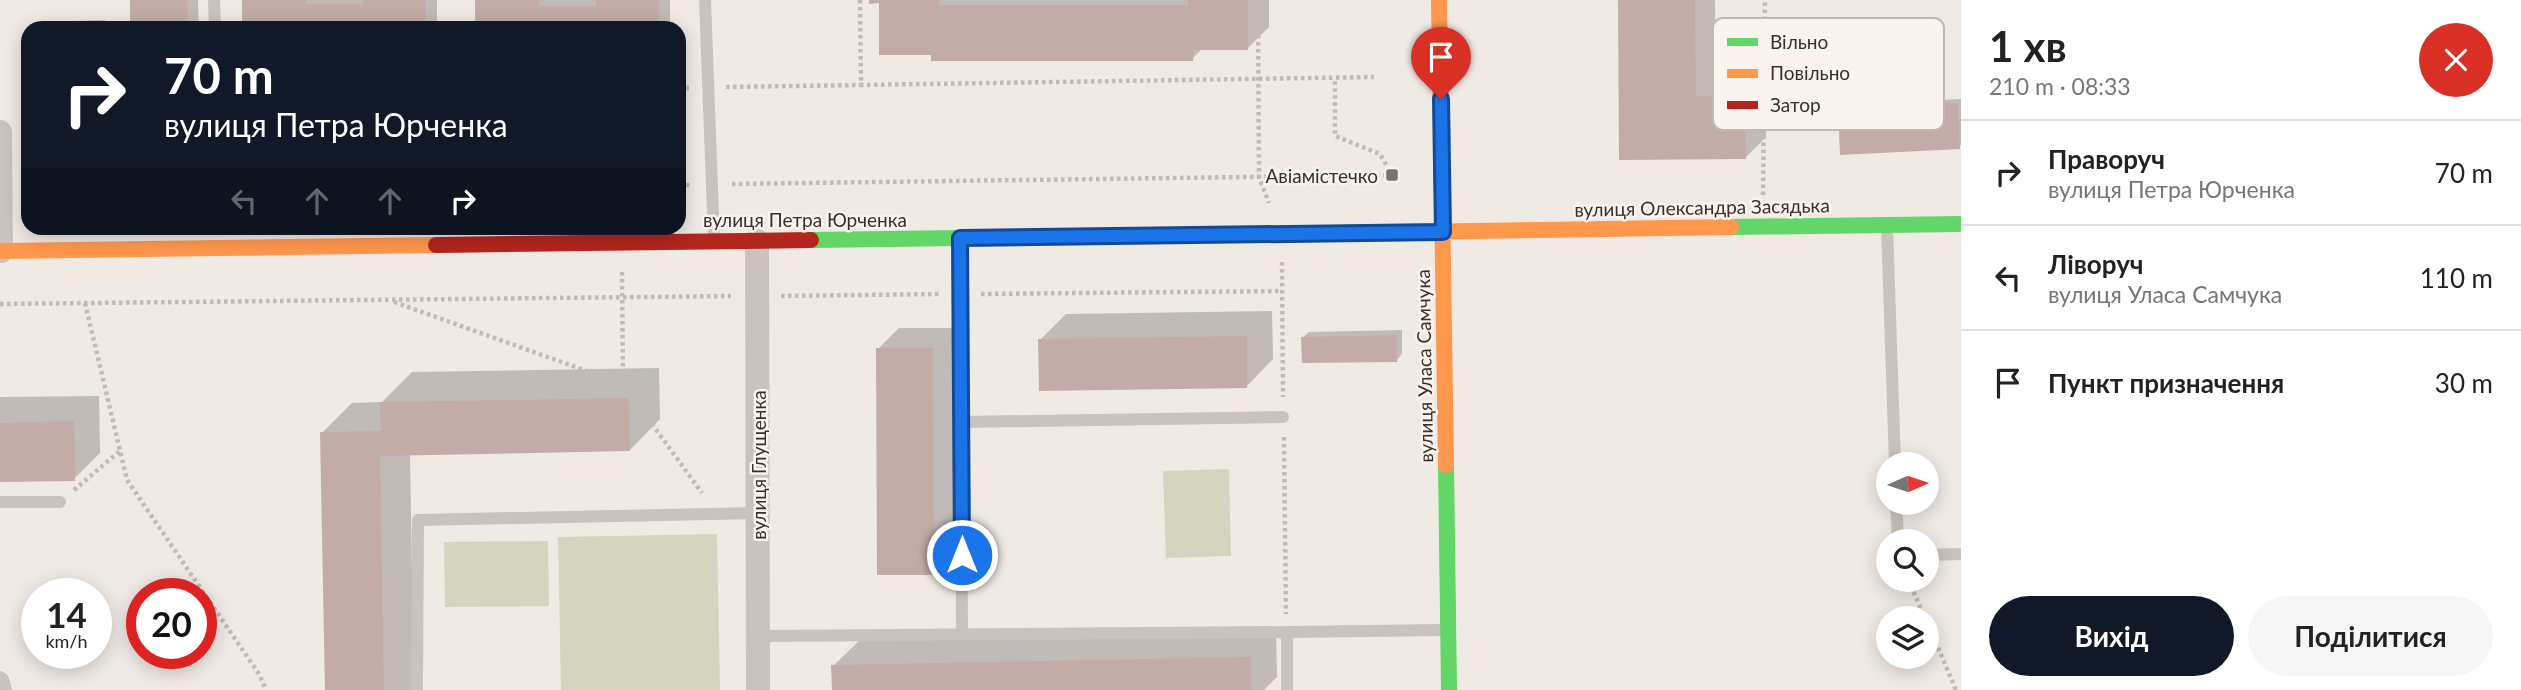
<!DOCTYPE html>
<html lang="uk">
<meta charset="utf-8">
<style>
:root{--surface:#fff;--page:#f6f6f6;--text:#222;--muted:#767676;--line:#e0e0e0;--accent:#111827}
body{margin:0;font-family:Lato,sans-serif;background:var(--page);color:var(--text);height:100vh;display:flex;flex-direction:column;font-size:26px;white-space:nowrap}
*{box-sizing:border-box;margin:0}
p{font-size:23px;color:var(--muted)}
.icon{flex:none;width:38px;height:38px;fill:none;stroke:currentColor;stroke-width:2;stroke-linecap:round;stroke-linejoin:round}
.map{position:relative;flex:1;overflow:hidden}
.drawer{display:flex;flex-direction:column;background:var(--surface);width:560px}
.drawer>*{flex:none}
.hud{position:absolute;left:21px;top:21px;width:665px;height:214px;border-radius:21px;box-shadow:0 4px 18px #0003;background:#111827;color:#fff;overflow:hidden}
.needle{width:46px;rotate:87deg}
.controls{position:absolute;left:1876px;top:452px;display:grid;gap:14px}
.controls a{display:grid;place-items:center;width:63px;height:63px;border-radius:50%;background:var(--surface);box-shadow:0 4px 18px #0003;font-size:35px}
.speed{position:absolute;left:21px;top:578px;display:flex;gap:14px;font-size:35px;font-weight:700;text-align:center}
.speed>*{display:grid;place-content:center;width:91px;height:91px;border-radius:50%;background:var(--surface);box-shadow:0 4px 18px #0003;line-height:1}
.speed small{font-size:18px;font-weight:400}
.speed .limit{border:10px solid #d22;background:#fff;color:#111}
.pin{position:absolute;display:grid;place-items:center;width:60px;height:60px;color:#fff;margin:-72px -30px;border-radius:50% 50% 50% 0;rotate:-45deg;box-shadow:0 0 7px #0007}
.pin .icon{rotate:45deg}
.me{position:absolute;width:77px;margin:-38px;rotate:0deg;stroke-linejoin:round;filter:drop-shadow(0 0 5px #0008)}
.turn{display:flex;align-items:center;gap:24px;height:147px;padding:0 28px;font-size:32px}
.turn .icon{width:91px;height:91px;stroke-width:2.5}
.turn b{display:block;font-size:49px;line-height:60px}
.lanes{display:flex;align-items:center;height:66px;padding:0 28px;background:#0003;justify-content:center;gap:35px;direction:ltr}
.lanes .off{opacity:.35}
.round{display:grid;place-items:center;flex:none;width:74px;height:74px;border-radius:37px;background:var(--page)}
.head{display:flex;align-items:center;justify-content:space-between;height:119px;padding:0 28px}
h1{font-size:42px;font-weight:700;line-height:52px}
.button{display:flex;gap:14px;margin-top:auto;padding:14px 28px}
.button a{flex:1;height:80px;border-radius:42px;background:var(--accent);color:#fff;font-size:28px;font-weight:700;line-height:80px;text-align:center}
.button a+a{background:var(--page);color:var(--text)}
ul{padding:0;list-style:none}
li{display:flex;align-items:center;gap:21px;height:105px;padding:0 28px;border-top:2px solid var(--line)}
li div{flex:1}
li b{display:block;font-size:26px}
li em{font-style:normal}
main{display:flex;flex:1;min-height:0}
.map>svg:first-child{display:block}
.green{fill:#d3d5bf}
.shadow{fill:#0003}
.building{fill:#c3aca7}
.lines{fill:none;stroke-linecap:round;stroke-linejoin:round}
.path{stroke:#c1bab6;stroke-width:4.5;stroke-dasharray:3.5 3.5;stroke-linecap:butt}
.lane{stroke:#c9c2bd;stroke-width:12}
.street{stroke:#c9c2bd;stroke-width:24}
.fast{stroke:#63d668;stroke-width:16}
.slow{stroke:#ff974d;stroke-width:16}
.jam{stroke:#b3261e;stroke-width:16}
.route-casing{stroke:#114b97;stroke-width:18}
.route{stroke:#1a73e8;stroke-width:12}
.poi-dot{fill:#7a706c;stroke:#fbf3ee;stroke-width:2.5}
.labels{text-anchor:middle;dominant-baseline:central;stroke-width:5;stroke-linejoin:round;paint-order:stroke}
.poi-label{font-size:19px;fill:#3a2e2b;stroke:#fbf3ee;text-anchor:end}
.street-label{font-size:19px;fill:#3a2e2b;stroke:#fbf3ee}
.key{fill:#fbf3ee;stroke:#c1b8b4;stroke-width:2}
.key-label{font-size:19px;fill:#3a2e2b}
</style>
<main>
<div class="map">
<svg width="1961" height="690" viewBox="0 0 1961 690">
<rect width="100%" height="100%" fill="#f0eae5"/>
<!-- green -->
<path class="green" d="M1229 469 1231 556 1166 558 1163 471Z
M717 534 720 690H561L558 537Z
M548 541 549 606 445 607 444 542Z"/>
<!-- shadow -->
<path class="shadow" d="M132 0H198L199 28H132Z
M244 0H437V28H244Z
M477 0H670V28H477Z
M871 0H1269V27L1248 48H1203L1192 59 933 54 881 2Z
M1620 0H1715L1716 76H1766V137L1745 158 1621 159Z
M105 20V28H63L70 21Z
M1961 99V145L1959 147 1840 109 1846 104Z
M1272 311 1273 359 1247 386 1040 340 1066 314Z
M899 328H953L954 552 934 573 878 349Z
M1402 330V354L1397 360 1303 337 1309 332Z
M659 368 660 419 630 450 410 454 414 690H327L322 433 352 403 382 402 412 372Z
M99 396 100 453 74 479 0 481V397Z
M1276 632 1277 677 1264 690H834L833 666 860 640Z"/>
<!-- building -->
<path class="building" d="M130 0H187L188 28H130Z
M242 0H306V4H363V0H426V28H242Z
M475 0H539V6H596V0H659V28H475Z
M869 0H939V5H1188V0H1248V50H1193V61H931V55H879V3L869 4Z
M1618 0H1695L1696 96H1746V159L1619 160Z
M1958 103 1960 149 1840 155 1838 109Z
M1397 335V362L1302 363 1301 337Z
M1247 336V388L1039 391 1038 339Z
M876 348H933L934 575H877Z
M629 398 630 451 380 456 384 690H325L320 432 381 431 380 402Z
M74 421 75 481 0 482V423Z
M1251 657V690H832L831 665Z"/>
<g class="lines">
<!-- path -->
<path class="path" d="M860 0 861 85 1374 77
M1258 0 1259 177 1269 203
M726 87 861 85
M679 88H689
M732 184 1392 175 1380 154 1335 136V78
M679 185H692
M1763 195 1765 0
M1282 262 1283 397
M622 272 623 384 702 493
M981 294 1282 291
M781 296 941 294
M394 302 623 384
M85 303 127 480 259 674 266 690
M0 304 731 296
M1284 437 1286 614
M74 490 120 451
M1908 579 1925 618
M1927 622 1956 690"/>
<!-- lane -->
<path class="lane" d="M214 0 215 28
M705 0 714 240
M1887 226 1895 464
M960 239 962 634
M961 422 1283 417
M0 502H60
M1896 502 1898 541
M1927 555 1961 554
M758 636 1287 632
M0 677 3 679 6 690
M417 690 418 520 758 513
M1287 690V632L1446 630"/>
<!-- street -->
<path class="street" d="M0 132 1 251
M757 241 758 690"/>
<!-- fast -->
<path class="fast" d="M1731 227 1961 224
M811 240 1406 232
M1446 465 1449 690"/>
<!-- slow -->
<path class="slow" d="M1439 0 1446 465
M1406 232 1731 227
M0 251 436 245"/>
<!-- jam -->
<path class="jam" d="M436 245 811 240"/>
</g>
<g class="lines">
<defs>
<path id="route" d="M962 555 960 238 1443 232 1441 99"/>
</defs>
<!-- route casing -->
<use href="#route" class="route-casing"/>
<!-- route -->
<use href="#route" class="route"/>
</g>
<!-- markers -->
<rect class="poi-dot" x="1385" y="168" width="14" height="14" rx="3.5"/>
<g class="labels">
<!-- poi labels -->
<g class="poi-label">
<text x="1378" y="175">Авіамістечко</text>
</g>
<!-- street labels -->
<g class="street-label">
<text transform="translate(1702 207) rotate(-1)">вулиця Олександра Засядька</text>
<text x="805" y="219">вулиця Петра Юрченка</text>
<text transform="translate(1424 366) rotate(-91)">вулиця Уласа Самчука</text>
<text transform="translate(758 465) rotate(-90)">вулиця Глущенка</text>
</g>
</g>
<!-- legend -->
<rect x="1713" y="18" width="231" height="112" rx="10" class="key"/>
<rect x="1727" y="38" width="31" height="8" fill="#63d668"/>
<rect x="1727" y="69" width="31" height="9" fill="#ff974d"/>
<rect x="1727" y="101" width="31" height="8" fill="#b3261e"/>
<g class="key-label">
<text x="1770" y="49">Вільно</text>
<text x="1770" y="80">Повільно</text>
<text x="1770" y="112">Затор</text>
</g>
</svg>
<div class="controls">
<a><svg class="needle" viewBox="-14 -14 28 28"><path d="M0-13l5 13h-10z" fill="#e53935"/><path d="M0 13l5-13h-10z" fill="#767676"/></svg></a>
<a><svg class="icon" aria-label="search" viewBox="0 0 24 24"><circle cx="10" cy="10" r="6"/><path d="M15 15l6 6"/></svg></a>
<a><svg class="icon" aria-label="layers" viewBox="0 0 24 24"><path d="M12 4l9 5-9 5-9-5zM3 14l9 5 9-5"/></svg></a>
</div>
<div class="speed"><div>14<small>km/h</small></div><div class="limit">20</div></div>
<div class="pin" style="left:1441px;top:99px;background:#d93025"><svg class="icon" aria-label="arrive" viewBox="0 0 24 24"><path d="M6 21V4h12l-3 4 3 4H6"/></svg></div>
<svg class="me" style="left:962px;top:555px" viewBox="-20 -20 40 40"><circle r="17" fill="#1a73e8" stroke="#fff" stroke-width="3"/><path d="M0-11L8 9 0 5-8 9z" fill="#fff"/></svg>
<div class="hud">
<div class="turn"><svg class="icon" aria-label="right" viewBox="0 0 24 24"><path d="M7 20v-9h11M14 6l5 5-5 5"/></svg><div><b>70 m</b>вулиця Петра Юрченка</div></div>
<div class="lanes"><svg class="icon off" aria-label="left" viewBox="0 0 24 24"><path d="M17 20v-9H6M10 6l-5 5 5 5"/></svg><svg class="icon off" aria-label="ahead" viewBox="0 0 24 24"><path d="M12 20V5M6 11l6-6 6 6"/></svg><svg class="icon off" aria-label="ahead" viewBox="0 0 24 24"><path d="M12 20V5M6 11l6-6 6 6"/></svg><svg class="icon" aria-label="right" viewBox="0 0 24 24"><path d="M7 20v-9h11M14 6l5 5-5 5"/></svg></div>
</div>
</div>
<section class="drawer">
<div class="head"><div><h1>1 хв</h1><p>210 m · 08:33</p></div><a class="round" style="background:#d93025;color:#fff"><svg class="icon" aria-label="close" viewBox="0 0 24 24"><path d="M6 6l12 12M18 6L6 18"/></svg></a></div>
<ul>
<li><svg class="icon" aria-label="right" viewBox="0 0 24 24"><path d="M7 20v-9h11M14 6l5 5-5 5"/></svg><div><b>Праворуч</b><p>вулиця Петра Юрченка</p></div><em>70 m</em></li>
<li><svg class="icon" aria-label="left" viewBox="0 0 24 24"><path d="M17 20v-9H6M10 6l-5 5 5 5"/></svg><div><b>Ліворуч</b><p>вулиця Уласа Самчука</p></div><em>110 m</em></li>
<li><svg class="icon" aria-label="arrive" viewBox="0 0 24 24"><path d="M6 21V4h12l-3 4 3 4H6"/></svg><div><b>Пункт призначення</b></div><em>30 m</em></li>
</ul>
<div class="button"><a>Вихід</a><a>Поділитися</a></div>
</section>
</main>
